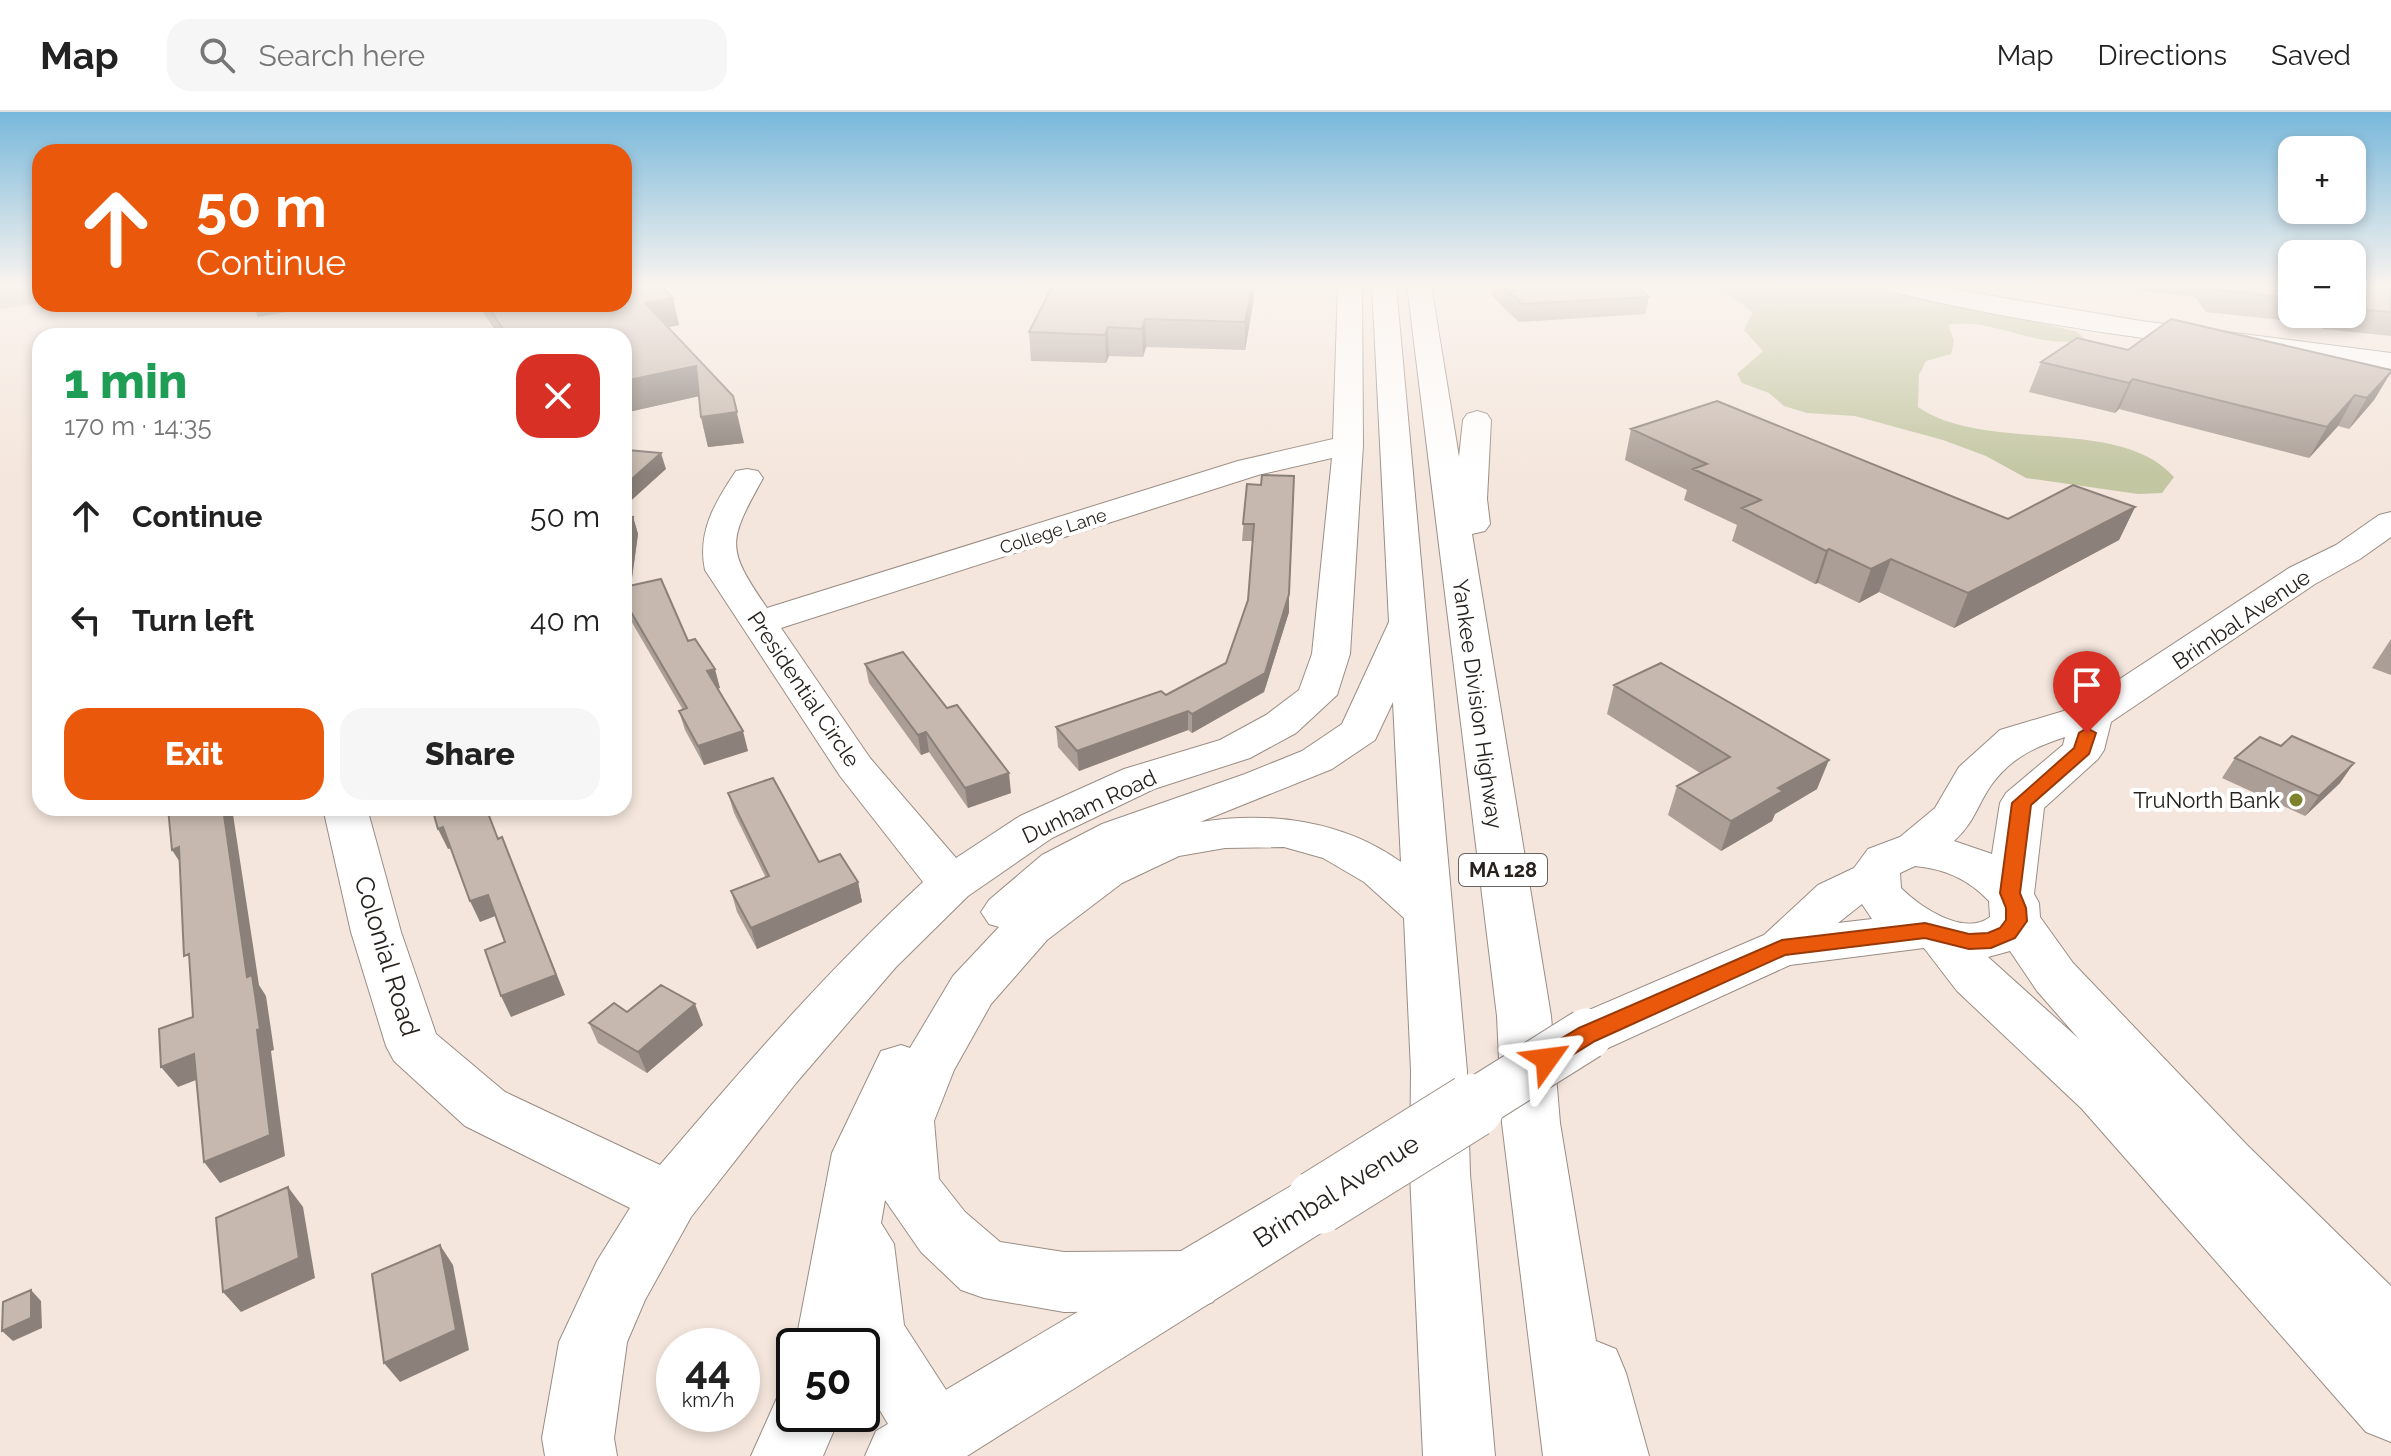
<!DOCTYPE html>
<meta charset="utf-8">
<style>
:root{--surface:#fff;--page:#f6f6f6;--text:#222;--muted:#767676;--line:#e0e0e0;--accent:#ea580c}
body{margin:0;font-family:Raleway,sans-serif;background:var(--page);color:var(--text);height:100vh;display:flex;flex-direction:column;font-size:30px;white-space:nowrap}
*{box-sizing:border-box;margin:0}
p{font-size:26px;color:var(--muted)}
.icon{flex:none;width:44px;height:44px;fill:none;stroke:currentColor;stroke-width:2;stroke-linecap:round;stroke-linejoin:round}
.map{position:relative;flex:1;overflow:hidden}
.side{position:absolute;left:32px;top:216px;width:600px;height:488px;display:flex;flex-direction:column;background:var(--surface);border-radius:24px;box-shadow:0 4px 12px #0003}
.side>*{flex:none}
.guide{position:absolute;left:32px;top:32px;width:600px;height:168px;border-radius:24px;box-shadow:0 4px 12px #0003;background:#ea580c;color:#fff;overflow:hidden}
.fabs{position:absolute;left:2278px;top:24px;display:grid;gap:16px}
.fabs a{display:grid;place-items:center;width:88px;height:88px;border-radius:16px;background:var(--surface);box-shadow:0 4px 12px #0003;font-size:40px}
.speed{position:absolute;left:656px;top:1216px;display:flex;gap:16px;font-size:40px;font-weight:700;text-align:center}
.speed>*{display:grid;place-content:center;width:104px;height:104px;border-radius:50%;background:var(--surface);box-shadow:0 4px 12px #0003;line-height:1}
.speed small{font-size:20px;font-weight:400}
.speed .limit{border:4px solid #111;border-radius:12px;background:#fff;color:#111}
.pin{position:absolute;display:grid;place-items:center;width:68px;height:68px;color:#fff;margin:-82px -34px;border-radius:50% 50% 50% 0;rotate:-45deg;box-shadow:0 0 8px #0007}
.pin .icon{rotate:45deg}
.me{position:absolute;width:88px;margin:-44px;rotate:59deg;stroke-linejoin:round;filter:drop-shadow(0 0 6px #0008)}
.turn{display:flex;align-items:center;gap:28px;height:168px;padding:0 32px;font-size:36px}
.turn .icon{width:104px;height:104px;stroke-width:2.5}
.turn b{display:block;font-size:56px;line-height:68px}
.round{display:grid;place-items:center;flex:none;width:84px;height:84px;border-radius:24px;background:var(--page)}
.overview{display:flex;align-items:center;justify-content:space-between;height:136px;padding:0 32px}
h1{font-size:48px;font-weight:800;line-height:60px;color:#1e9e55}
.action{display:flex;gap:16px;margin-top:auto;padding:16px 32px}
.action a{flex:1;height:92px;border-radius:24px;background:var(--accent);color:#fff;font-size:32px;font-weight:800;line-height:92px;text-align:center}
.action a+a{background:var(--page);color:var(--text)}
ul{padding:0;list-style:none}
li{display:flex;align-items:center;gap:24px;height:104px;padding:0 32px}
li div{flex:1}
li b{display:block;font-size:30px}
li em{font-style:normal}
header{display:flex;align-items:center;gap:48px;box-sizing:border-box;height:112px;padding:0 40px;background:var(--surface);border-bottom:2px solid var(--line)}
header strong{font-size:38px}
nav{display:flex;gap:44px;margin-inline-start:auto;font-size:28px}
.search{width:560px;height:72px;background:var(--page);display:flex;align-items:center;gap:20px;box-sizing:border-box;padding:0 28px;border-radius:24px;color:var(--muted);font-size:30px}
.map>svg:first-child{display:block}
.green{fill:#c2c6a1}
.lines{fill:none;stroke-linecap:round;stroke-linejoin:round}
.minor-casing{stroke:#9a8d84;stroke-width:2}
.major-casing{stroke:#9a8d84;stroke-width:2}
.highway-casing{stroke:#9a8d84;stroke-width:2}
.minor{fill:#fff;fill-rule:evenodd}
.major{fill:#fff;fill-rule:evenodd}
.highway{fill:#fff;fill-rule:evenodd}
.major-bridge-far1-casing{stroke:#9a8d84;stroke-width:53;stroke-linecap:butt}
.major-bridge-casing{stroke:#9a8d84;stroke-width:66;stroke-linecap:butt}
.major-bridge-far1{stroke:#fff;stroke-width:51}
.major-bridge{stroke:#fff;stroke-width:64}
.wall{fill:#aa9e96}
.shaded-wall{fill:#8b817a}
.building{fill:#c6b8ae;stroke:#8b817a;stroke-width:2}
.route{fill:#ea580c;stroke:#983908;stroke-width:2}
.poi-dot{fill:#7d822c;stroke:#fff;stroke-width:3}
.labels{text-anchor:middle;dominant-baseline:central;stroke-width:8;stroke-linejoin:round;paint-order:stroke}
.far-street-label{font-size:18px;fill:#27221e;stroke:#fff}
.shield{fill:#fff;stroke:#686462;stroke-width:2}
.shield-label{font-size:20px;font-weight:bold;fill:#27221e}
.street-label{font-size:22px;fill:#27221e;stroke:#fff}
.poi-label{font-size:22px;fill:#27221e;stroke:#fff;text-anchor:end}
.near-street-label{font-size:26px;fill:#27221e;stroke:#fff}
</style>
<header>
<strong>Map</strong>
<div class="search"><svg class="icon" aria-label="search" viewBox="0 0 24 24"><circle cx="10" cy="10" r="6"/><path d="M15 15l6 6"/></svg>Search here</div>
<nav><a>Map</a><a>Directions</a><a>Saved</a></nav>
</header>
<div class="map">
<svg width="2391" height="1344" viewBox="0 0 2391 1344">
<rect width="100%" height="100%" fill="#f4e6dc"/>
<!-- green -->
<path class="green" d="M0 173H40V191L0 197Z
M1714 173H1860L1980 196 2077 220 2085 227C2040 240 1993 204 1948 213L1954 229 1951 242 1926 249 1919 263 1918 295C1986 342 2120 303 2174 365L2162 381 2138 382 2026 366 1986 344 1943 328 1855 304 1807 301 1784 294 1769 281 1742 271 1737 262 1763 239 1744 218 1753 200Z"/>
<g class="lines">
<defs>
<path id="minor" d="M1338 173H1362L1363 333 1350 542 1337 583 1296 621 1250 646 1154 677 1052 726 968 784 896 855 796 971 691 1105 645 1188 627 1230 614 1326 617 1344H545L542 1326 559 1230 597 1149 630 1096 465 1014 394 949 386 934 351 820 323 696H367L401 820 436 922 505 980 660 1053C744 954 828 858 923 770L840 664 705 458C697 420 715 390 736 359L747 357 758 359 763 366C728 430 725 435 767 496L1238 349 1333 327ZM1332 346 1312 542 1299 578 1266 603 1220 628 1124 657 1020 704 956 746 870 646 781 516 1258 363Z
M1882 173H1928L2141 209 2391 241V257C2222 236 2050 219 1885 178Z"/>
<path id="major" d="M2391 400V425L2360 447 2315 472 2111 610 2104 638 2098 647 2044 696 2034 782 2039 791 2040 805 2073 851 2247 1033 2391 1174V1330L2366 1320 2082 997 1957 879 1924 836 1790 853 1606 937 1587 943 1568 937 1560 922 1568 907 1764 823 1818 773 1854 756 1868 737 1900 725 1935 696 1959 655 2000 618 2077 595 2289 456 2336 433 2379 403ZM2065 625 2063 633 2006 681 2000 691 1992 742 1954 729C1975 710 1977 693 1992 672 2012 645 2035 635 2065 625ZM1915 754C1945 757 1968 767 1989 789L1990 805C1964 825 1920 795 1901 776L1900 761ZM1862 792 1872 807 1838 811ZM2010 839 2037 879 2079 927 1988 845Z
M1318 1063 1340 1071 1349 1090 1340 1109 967 1344H865L876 1319 1296 1071Z"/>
<path id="highway" d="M1372 173H1396L1467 959 1470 1062 1495 1344H1423L1410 1062 1411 959 1404 806 1364 770 1323 746 1284 735 1225 736 1179 744 1122 771 1047 828 991 892 954 958 934 1009 939 1067 965 1100 1000 1130 1064 1140 1190 1139 1213 1148 1222 1169 1213 1190 1190 1199 1064 1200 984 1186 961 1178 921 1140 885 1088 881 1111 894 1132 904 1213 959 1298 969 1323 961 1344H907L862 1268V1234H795L832 1041 881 939 901 933 910 936 953 864 999 815 989 812 981 800 989 788 1042 743 1102 712 1245 662 1302 639 1342 612 1389 510ZM1393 590 1401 750C1343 708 1269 699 1200 710L1332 657 1375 628Z
M1407 173H1431L1459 345 1463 308 1467 302 1477 299 1487 302 1491 308 1487 387 1490 412 1485 419 1472 422 1551 904 1560 1011 1596 1229 1616 1237 1626 1261 1649 1344H1543L1502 1011 1497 904Z
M794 1272V1302H841L823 1344H751L781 1277Z"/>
</defs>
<!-- minor casing -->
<use href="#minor" class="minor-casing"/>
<!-- major casing -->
<use href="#major" class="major-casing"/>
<!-- highway casing -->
<use href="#highway" class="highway-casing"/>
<!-- minor -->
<use href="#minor" class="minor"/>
<!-- major -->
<use href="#major" class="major"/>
<!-- highway -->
<use href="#highway" class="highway"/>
<defs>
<path id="major-bridge-far1" d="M1469 996 1587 922"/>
<path id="major-bridge" d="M1318 1090 1472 994"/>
</defs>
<!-- major-bridge-far1 casing -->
<use href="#major-bridge-far1" class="major-bridge-far1-casing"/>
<!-- major-bridge casing -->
<use href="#major-bridge" class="major-bridge-casing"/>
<!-- major-bridge-far1 -->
<use href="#major-bridge-far1" class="major-bridge-far1"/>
<!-- major-bridge -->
<use href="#major-bridge" class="major-bridge"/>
</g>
<!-- wall -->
<path class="wall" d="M1493 173H1635L1649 185 1645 202 1519 210 1491 183Z
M2138 173H2292V202H2352V173H2391V224L2323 217 2319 212 2206 200 2195 185 2142 179Z
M1254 186 1245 238 1146 235 1143 245 1109 244 1106 251 1031 249 1029 220Z
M479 192H624L679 213 668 215 744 331 708 335 701 305 699 284 624 301V224H499L481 197Z
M2128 238 2391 260 2374 288 2349 317 2338 314 2309 346 2119 297 2115 301 2029 280 2041 250Z
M1631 317 2008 407 2135 395 2119 428 1954 516 1879 480 1859 491 1818 471 1815 472 1732 429 1737 413 1684 388 1687 378 1625 348Z
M1247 372 1289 500 1264 580 1192 621 1188 618 1079 659 1058 635 1056 615 1166 583 1226 551 1248 488 1253 429H1242Z
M633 405 638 422 631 474 688 529 720 576 717 577 748 639 704 653 685 618 679 599 683 598 627 502 624 527V406Z
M2391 527V563L2372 556Z
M865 552 1011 681 968 696 929 640 921 643 869 571Z
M1614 573 1817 677 1775 702 1772 709 1721 739 1668 703 1677 674 1700 661 1607 602Z
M2235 646 2340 671 2305 704 2222 666Z
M728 681 819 750 858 770 862 790 757 837 737 800 731 779 766 766 734 701Z
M589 911 703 913 647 961 598 931Z"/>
<!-- shaded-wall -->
<path class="shaded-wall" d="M1252 173H1254V186L1245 238V210Z
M673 186 679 213 653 218 645 191Z
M252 192H332L258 205Z
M1145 207 1146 235 1143 245 1142 217Z
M1108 215 1109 244 1106 251 1105 223Z
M696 254 704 283 624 301V269Z
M2391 260 2374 288 2349 317 2367 286Z
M2133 267 2119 297 2115 301 2129 271Z
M2355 283 2338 314 2309 346 2327 315Z
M733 284 744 331 708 335 701 305Z
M661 341 666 357 624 395V374Z
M2135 395 2119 428 1954 516 1968 481Z
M633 405 638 422 628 494 624 480V467Z
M1829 437 1818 471 1815 472 1826 439Z
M1891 447 1879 480 1859 491 1871 457Z
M1289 482V500L1264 580 1192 621V602Z
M624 492 627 502 624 527Z
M715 557 720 576 712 578 707 559Z
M1188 599V618L1079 659 1077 639Z
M743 619 748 639 704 653 698 634Z
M926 620 929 640 921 643 918 623Z
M1829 648 1817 677 1775 702 1772 709 1721 739 1731 709 1778 676Z
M2354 651 2340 671 2305 704 2319 684Z
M1009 661 1011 681 968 696 965 676Z
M223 696H232L259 873 266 884 274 938 271 939 285 1044 220 1071 204 1050 247 865Z
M443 715 452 736 448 737 438 717Z
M502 725 565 883 511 905 501 884 556 863Z
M179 735 185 758 172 738Z
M858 770 862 790 757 837 751 816Z
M488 783 498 803 480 810 470 789Z
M695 892 703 913 647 961 638 940Z
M194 942 209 963 178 975 161 955Z
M288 1075 303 1095 315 1166 241 1200 223 1180Z
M440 1133 453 1153 469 1238 400 1270 384 1251Z
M31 1178 41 1189 42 1216 13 1229 2 1219Z"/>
<!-- building -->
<path class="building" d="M624 173H660L673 186 645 191 733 284 737 300 701 305 696 254 624 269V224H508L486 192H624Z
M1053 173H1252L1245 210 1145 207 1142 217 1108 215 1105 223 1029 220Z
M1502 173H1635L1649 185 1522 192Z
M2213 173H2292V186L2217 178Z
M2352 173H2391V200L2352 197Z
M2171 207 2391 258V260L2367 286 2355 283 2327 315 2133 267 2129 271 2041 250 2077 226 2128 238Z
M1717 289 2008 407 2073 373 2135 395 1968 481 1891 447 1871 457 1829 437 1826 439 1742 396 1761 388 1693 357 1707 352 1631 317Z
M627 338 661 341 624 374V340Z
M1262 363 1294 364 1289 482 1265 561 1192 602 1188 599 1077 639 1056 615 1161 579 1166 583 1226 551 1248 488 1254 412H1243L1247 372 1261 373Z
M633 405 624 467V406Z
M661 467 688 529 695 527 715 557 707 559 743 619 698 634 679 599 687 596 624 488V475Z
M903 540 947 596 957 593 1009 661 965 676 926 620 918 623 865 552Z
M1661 551 1829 648 1778 676 1783 679 1731 709 1677 674 1730 645 1614 573Z
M2292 624 2354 651 2319 684 2235 646 2260 625 2281 634Z
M773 666 819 750 840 742 858 770 751 816 731 779 769 764 728 681Z
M168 696H223L247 865 252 863 260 917 257 918 270 1023 204 1050 194 942 161 955 159 917 193 905 189 842 184 844 179 735 172 738Z
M432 696H486L498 727 502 725 556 863 501 884 485 838 505 830 488 783 470 789 443 715 438 717Z
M661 873 695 892 638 940 589 911 614 891 627 900Z
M288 1075 299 1146 223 1180 216 1106Z
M440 1133 456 1218 384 1251 372 1162Z
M31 1178V1206L2 1219 3 1190Z"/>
<!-- sky -->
<linearGradient id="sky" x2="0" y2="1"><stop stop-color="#78b8db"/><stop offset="0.48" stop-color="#faf4ef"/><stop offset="1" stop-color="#faf4ef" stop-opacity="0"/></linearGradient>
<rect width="2391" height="362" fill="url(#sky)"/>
<!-- route -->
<path class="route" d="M2087 616 2096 621 2089 642 2031 693 2020 781 2026 796 2027 809 2015 826 1991 836 1969 837 1925 826 1785 843 1595 929 1556 953 1547 956 1539 953 1536 947 1539 940 1579 916 1782 828 1925 811 1969 822 1988 821 2000 816 2006 808V796L2000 781 2012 691 2074 636 2079 621Z"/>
<!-- markers -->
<circle class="poi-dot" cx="2296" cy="688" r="8"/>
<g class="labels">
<!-- far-street labels -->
<g class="far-street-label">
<text transform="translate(1053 419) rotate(-18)">College Lane</text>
</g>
<!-- shield labels -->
<rect class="shield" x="1459" y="742" width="88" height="32" rx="6"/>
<g class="shield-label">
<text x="1503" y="758">MA 128</text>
</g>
<!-- street labels -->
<g class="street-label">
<text transform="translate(2241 507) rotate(-34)">Brimbal Avenue</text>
<text transform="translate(804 577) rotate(56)">Presidential Circle</text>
<text transform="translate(1478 592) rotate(82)">Yankee Division Highway</text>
<text transform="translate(1089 694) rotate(-25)">Dunham Road</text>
</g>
<!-- poi labels -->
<g class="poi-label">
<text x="2280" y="688">TruNorth Bank</text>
</g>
<!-- near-street labels -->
<g class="near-street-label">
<text transform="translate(387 844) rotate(73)">Colonial Road</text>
<text transform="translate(1336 1079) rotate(-32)">Brimbal Avenue</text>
</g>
</g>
</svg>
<div class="fabs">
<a>+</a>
<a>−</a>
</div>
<div class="speed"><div>44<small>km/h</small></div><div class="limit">50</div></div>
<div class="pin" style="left:2087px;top:621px;background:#d93025"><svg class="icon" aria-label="arrive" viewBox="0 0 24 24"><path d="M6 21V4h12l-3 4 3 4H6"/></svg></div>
<svg class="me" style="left:1547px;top:947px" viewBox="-20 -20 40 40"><path d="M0-17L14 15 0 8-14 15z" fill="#ea580c" stroke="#fff" stroke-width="4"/></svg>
<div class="guide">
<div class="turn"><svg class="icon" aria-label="ahead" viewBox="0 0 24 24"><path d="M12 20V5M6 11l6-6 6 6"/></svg><div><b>50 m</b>Continue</div></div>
</div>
<section class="side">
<div class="overview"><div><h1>1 min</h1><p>170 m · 14:35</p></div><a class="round" style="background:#d93025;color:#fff"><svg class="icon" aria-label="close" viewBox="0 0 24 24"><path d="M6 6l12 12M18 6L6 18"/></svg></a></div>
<ul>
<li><svg class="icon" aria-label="ahead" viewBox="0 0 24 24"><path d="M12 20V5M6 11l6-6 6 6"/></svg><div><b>Continue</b></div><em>50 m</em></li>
<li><svg class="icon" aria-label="left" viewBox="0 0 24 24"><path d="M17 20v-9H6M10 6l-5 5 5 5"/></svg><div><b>Turn left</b></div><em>40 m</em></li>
</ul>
<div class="action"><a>Exit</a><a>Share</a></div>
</section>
</div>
